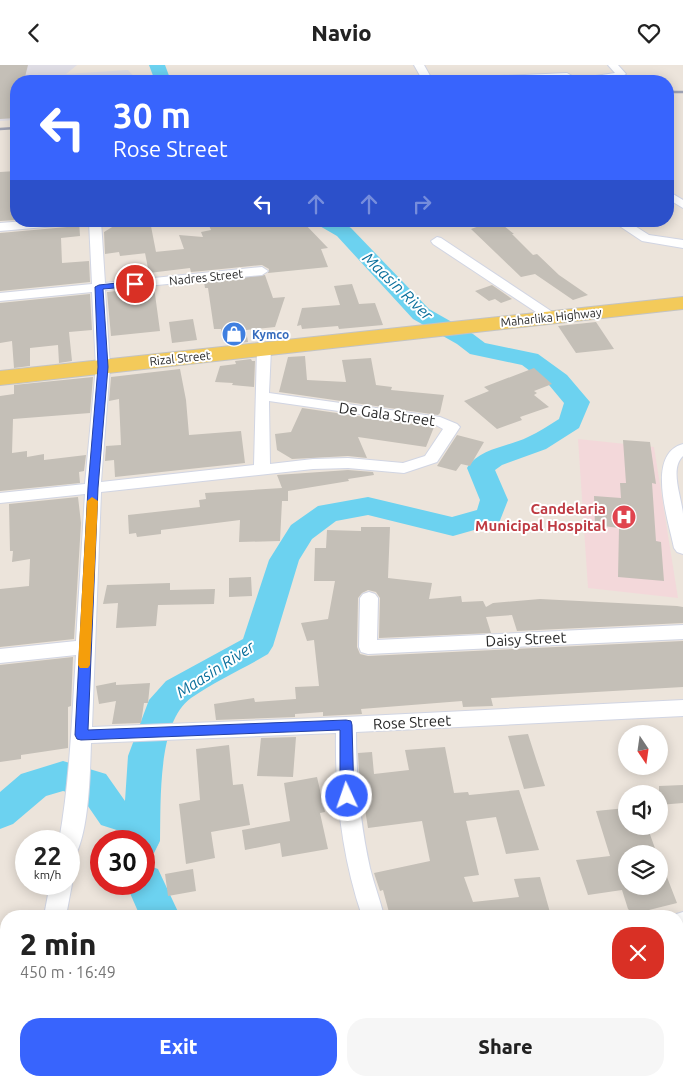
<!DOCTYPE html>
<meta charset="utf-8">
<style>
:root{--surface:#fff;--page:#f6f6f6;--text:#222;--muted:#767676;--accent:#3864fd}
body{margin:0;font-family:Ubuntu,sans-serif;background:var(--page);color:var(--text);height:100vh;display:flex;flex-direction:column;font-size:19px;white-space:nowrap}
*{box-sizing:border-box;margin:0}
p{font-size:16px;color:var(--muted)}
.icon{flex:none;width:28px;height:28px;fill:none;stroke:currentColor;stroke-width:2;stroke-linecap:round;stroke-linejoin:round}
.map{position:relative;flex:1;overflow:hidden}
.details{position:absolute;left:0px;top:845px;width:684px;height:176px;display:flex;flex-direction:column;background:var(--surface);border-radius:20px 20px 0 0;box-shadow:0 2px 12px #0003}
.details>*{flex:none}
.guide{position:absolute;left:10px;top:10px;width:664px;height:152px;border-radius:20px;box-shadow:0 2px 12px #0003;background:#3864fd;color:#fff;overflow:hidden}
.needle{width:32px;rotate:167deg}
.fabs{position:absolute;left:618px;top:660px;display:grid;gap:10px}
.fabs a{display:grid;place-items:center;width:50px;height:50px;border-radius:50%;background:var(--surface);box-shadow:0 2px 12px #0003;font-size:25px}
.speed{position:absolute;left:15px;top:765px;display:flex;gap:10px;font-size:25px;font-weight:700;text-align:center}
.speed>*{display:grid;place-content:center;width:65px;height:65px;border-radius:50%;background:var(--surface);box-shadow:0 2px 12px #0003;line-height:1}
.speed small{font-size:12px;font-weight:400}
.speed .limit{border:8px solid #d22;background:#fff;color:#111}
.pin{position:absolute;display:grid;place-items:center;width:42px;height:42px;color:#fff;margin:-21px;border:2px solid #fff;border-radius:50%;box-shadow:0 1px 5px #0007}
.me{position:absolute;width:55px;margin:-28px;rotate:357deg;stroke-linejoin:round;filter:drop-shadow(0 0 4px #0008)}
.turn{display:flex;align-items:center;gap:18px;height:105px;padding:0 20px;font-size:22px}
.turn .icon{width:65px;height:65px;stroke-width:2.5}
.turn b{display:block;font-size:35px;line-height:42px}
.lanes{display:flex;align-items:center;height:48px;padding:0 20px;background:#0003;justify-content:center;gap:25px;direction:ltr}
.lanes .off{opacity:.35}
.round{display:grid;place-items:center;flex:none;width:52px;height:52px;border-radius:20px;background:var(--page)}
.head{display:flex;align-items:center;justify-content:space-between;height:85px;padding:0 20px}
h1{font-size:30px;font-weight:800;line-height:38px}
.cta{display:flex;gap:10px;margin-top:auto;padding:10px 20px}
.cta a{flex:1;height:58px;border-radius:20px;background:var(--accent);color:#fff;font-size:20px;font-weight:800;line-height:58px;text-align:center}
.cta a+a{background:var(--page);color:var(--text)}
header{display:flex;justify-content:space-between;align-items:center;height:65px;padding:0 20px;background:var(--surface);font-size:22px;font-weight:800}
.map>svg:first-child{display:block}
.industrial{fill:#dedce4}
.medical{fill:#f3d8da}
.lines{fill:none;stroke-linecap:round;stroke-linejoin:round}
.river{fill:#6cd2f0;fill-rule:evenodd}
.building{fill:#c4bfb7}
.minor-casing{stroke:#d1d5e3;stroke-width:2}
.primary-casing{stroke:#c3c3c3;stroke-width:2}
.minor{fill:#fff;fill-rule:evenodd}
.primary{fill:#f3ca5a;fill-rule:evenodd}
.rail{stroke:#9ea2b4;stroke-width:2.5}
.route{fill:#3864fd;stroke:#2441a4}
.slow{fill:#f59e0b}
.labels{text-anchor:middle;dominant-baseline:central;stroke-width:4;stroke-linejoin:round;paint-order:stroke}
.far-street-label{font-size:12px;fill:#2a2a2a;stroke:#fff}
.far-shop-label{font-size:12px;font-weight:bold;fill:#366cbe;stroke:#fff;text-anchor:start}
.street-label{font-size:15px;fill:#2a2a2a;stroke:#fff}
.health-label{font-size:15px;font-weight:bold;fill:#be3a42;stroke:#fff;text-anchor:end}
.water-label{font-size:16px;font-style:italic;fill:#0b709c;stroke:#fff}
</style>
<header><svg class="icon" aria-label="back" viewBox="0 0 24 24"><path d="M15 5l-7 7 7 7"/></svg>Navio<svg class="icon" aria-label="heart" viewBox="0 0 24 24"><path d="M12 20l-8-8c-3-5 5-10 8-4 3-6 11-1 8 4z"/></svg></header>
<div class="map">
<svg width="683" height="1021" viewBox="0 0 683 1021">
<rect width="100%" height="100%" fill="#ece4db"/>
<!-- industrial -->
<path class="industrial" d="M0 0H77L66 9 128 5 138 16H16V55L0 56Z"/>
<!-- medical -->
<path class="medical" d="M578 374 654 382 678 533 588 523Z"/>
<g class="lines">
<!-- river -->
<path class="river" d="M149 0H165L171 16H155Z
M315 156H340L351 163 429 244 473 269 485 278 538 289 567 310 590 337 579 363 546 384 502 400 495 405 508 435 499 458 453 471 368 450 336 456 312 474 299 495 273 581 268 589C243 604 215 616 191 633 157 657 161 738 160 776L154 788 144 791V776H122L123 767 101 760 81 731 63 726 46 731 13 759 0 764V727L21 709 63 696 106 709 125 736 128 691 149 635 166 616 243 574 269 495 291 460 318 441 368 432 452 452 477 445 480 435 467 403C480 383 508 382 528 372 539 367 549 360 559 354L564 338 549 320 522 300 470 289 457 279 413 254 337 171 318 160Z
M144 799 158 804 180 851H140L126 819H144Z
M244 1015H290L292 1021H246Z"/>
</g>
<!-- building -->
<path class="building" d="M0 0H28L24 16H16V53L0 54Z
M16 106V155L0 156V107Z
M75 156H79L80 171 61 173 62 198 89 196 90 217 0 226V168L67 162Z
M122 156H150L156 187 120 191 119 187 105 189 104 167Z
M207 156H302L328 183 321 184 328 202 268 208 269 204 262 200 202 206 191 207 190 203 149 208 145 188 184 184 179 170 203 172 201 167 211 165Z
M499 157 514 169H512L533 190 537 189 559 210 588 230 573 235 535 209 521 212 471 164 485 159Z
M265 210 273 233 285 232 275 262 246 265 248 277 230 279 229 275 223 276 221 264H214L208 223H205L204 217Z
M352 219 359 239 375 238 383 260 339 264 338 261 302 264 301 260 297 261 302 243 340 240 334 221Z
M492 220 512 234 501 238 495 234 489 236 475 226Z
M154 222 160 266 111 271 107 227Z
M90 229 92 265 69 267 72 296 59 298 58 280 30 283V301L14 303 12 276 0 278V238Z
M193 254 197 275 172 278 169 257Z
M596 257 614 284 576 288 558 261Z
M305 291 307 315 346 317 342 295 371 293 376 320 392 322 391 325 444 330 440 348 438 350 279 327 288 292Z
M251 294 252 296H255L254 322 232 320 233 318 215 317 220 301 236 299 235 296Z
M534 303 552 319 534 326 537 328 534 330 549 342 520 352 522 355 497 364 464 336 489 326 484 322Z
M180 304 186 335 189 370 241 366 245 398 115 412 114 395 105 396 106 381 121 380 119 334 109 336 111 312Z
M93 312 90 348 13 354 12 388 27 386V392L44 389V395L86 390 84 406 79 407 80 418 0 426V331L14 329V320Z
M302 343 434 362 426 382 358 372 367 393 348 391 292 394 277 385 275 369 291 367Z
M457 370 484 377 470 401 461 399 456 406 437 401Z
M623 375 650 377 656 419 652 418 656 476 661 477 664 516 618 512 619 463 595 460 594 431 621 433 620 418H626Z
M348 405 373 407 374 410 348 414 349 416 288 426V436H282L280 476 239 477 240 455 161 465V469L137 472 136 468 129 469 128 450 200 442 199 435 206 434 205 428 282 423 277 410Z
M78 432 81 458 74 574 0 582V524L29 521 30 494 12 497 13 486H10L9 439Z
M361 462H390L388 513 432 518 429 534 461 531 462 537 483 536 486 542 493 538 540 534 677 541 683 542V558L517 566 512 550 486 552 491 568 379 573 380 533 376 527 368 525 362 528 358 533 357 582 360 589 368 591 683 576V622L491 633 493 641 463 642 462 636 361 644 362 649 323 651V647L295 649V652L216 655 214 639 254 633 255 637 296 634 295 622 319 621 314 575 307 576 301 558 328 554 335 516H314L315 483H326L327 465 361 466Z
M251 512 252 531 229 532V513Z
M170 518V525L215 524 214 539 158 540 156 561 116 563 118 538 103 539 107 520Z
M73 592 71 641 68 642V683L21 690V694L0 697V600Z
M116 617V620L150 618 148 638H144L141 658 112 659 116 636 99 639 96 621Z
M528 669 536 694 545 721 524 724 508 671Z
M296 672 293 712 257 711 261 673Z
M229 680 233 720 243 719 250 760 211 767 215 793 186 799 179 739 200 735 196 684Z
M445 682 454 728 468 727 469 730 519 725 539 785 506 789 496 752 466 756 479 810 464 812 473 837 519 832 514 814 540 812 551 851H390L383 825 380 826 374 808 430 796 422 756 368 763 359 707 358 688 372 687 374 709 409 705 405 685Z
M317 712 325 747 320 748 328 784 282 792 280 778 245 785 242 765 290 756 284 718Z
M683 720V738L659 740V721Z
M626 743V761H647L657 789H626V821H659L660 794 677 838 633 849 628 844 622 825 588 830 576 795 610 791 596 746Z
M193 804 196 826 168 831 165 809Z"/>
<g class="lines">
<defs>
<path id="minor" d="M414 0H424L433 16H423Z
M608 0H618L626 9 617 14 588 16 589 12 615 8Z
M567 8 572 11 570 13 514 16H453L458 13Z
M668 126 683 135V143L668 134Z
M25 156H73L67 160 0 166V158Z
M89 156H101L105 218 262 202 268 206 262 210 105 225 110 302 101 417 254 400 257 284 264 280 271 284 269 328 440 352 457 359 460 362 437 397 404 408 348 403 313 404 101 427 92 662 346 652 683 635V651L356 667C356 713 360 758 370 803 374 819 380 835 384 851H362C342 792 335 731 336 668L91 678C90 708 89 760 77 787L69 789V776H59C70 715 72 652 76 590L0 598V584L76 576 85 429 0 438V428L85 419 96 302 92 227 0 236V228L92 219ZM269 336 436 360 443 364 425 391 403 398 348 393 313 394 270 399Z
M612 156H627L649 170 683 175V183L642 176Z
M437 172 441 173 560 252 558 255H548L433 179 431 176Z
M683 379V391C669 404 682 433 683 449 683 462 683 475 683 489L677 487 674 483C669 457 645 389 683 379Z
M369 527 375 529 378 533 377 575 683 560V574L368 589 361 587 359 582 360 533 363 529Z
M69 812 72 819 66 851H44L50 819H69Z
M683 847V869L678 870V851H670Z
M18 1015H44V1021H18Z
M599 1015H635L638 1021H602Z"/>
<path id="primary" d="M683 232V244L0 320V306Z"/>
</defs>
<!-- minor casing -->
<use href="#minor" class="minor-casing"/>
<!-- primary casing -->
<use href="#primary" class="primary-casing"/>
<!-- minor -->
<use href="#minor" class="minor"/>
<!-- primary -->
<use href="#primary" class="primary"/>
<!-- rail -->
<path class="rail" d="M668 27H683
M0 64 16 63"/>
</g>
<!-- route -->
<path class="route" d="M135 216 138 217V221L103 224 108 302 98 423 88 665 346 655 351 656 352 660 354 731 352 735 347 737 342 735 340 731V665L81 675 77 674 75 670 88 423 98 302 95 222 99 220Z"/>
<!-- slow -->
<path class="slow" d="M92 432 98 436 90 600 88 603H80L78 600 87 436Z"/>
<!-- icons -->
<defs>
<symbol id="shop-disc" viewBox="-11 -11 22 22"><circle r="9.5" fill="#3f7fe0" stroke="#fff"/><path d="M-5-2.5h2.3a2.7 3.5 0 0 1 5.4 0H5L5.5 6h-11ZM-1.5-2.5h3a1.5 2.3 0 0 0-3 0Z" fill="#fff"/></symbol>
<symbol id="hospital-disc" viewBox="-11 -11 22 22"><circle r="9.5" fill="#e0444e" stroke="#fff"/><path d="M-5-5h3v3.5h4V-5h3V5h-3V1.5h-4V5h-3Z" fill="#fff"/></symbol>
</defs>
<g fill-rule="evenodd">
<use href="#shop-disc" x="220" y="255" width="28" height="28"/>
<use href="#hospital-disc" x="610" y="438" width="28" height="28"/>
</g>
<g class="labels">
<!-- far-street labels -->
<g class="far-street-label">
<text transform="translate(206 212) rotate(-6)">Nadres Street</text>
<text transform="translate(551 252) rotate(-6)">Maharlika Highway</text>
<text transform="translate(180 293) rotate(-6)">Rizal Street</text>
</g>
<!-- far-shop labels -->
<g class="far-shop-label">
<text x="252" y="269">Kymco</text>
</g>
<!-- street labels -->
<g class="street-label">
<text transform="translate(387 349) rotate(8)">De Gala Street</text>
<text transform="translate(526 574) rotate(-3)">Daisy Street</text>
<text transform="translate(412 657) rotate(-3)">Rose Street</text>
</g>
<!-- health labels -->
<g class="health-label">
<text x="606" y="443">Candelaria<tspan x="606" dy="17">Municipal Hospital</tspan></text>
</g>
<!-- water labels -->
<g class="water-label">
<text transform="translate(398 221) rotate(44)">Maasin River</text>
<text transform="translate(215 604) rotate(-33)">Maasin River</text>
</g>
</g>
</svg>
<div class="fabs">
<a><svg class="needle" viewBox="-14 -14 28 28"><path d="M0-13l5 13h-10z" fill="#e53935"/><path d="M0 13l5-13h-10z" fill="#767676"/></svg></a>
<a><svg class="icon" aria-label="sound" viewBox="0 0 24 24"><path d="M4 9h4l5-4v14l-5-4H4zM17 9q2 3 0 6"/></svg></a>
<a><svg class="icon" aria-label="layers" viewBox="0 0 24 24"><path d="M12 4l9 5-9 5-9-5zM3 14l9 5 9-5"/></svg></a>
</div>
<div class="speed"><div>22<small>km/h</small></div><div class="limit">30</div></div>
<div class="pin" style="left:135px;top:219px;background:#d93025"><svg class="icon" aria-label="arrive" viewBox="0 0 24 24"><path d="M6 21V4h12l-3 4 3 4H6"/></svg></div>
<svg class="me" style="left:347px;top:731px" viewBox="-20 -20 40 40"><circle r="17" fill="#3864fd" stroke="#fff" stroke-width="3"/><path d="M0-11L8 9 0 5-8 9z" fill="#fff"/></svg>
<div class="guide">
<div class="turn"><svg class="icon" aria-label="left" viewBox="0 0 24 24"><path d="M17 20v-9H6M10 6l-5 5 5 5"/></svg><div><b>30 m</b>Rose Street</div></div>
<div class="lanes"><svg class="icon" aria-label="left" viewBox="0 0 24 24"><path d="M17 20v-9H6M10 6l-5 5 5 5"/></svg><svg class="icon off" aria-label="ahead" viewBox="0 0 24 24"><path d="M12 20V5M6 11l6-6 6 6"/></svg><svg class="icon off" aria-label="ahead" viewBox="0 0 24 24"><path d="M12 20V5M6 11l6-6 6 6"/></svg><svg class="icon off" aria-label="right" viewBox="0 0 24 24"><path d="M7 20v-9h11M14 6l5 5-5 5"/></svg></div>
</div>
<section class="details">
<div class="head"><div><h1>2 min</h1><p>450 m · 16:49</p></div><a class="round" style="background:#d93025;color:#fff"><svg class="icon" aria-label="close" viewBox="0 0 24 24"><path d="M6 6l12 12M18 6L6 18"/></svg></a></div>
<div class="cta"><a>Exit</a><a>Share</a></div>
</section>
</div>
